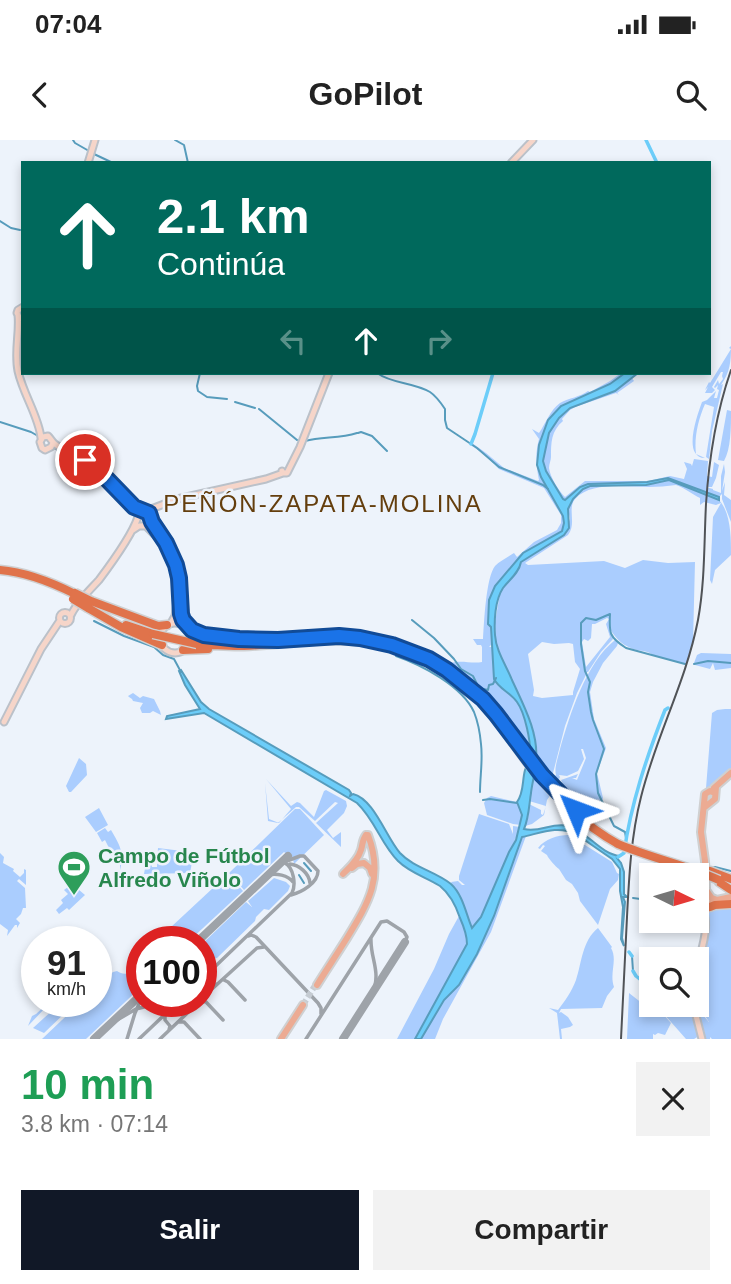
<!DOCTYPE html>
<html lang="es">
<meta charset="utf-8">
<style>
:root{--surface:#fff;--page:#f2f2f2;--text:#222;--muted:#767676;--accent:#111827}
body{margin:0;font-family:Helvetica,sans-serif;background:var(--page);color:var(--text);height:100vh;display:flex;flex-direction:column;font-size:26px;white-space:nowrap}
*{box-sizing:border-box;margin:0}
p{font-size:23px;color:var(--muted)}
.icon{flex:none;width:38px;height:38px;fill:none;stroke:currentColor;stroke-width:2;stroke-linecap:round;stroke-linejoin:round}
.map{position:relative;height:899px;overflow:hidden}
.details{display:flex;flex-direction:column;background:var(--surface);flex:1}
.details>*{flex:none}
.banner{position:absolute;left:21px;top:21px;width:690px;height:214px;border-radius:0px;box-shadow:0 4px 10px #0003;background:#00695c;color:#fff;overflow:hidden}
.needle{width:46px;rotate:95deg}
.controls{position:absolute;left:639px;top:723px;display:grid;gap:14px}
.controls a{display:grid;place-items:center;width:70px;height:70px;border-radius:0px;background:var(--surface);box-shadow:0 4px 10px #0003;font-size:35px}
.speed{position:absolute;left:21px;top:786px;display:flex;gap:14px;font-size:35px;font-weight:700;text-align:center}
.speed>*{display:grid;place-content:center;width:91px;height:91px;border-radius:50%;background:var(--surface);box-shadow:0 4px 10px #0003;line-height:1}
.speed small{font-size:18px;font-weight:400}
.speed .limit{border:10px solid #d22;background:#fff;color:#111}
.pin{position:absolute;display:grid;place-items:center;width:60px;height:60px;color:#fff;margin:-30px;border:4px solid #fff;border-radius:50%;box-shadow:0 2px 7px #0007}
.me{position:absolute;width:77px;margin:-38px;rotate:314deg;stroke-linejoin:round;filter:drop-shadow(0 0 5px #0008)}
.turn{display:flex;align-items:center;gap:24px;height:147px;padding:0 21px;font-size:32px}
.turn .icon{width:91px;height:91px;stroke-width:2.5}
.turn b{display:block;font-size:49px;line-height:60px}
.lanes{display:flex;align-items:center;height:66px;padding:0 21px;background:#0003;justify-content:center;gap:35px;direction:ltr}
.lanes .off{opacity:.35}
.round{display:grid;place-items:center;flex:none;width:74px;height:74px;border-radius:0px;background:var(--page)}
.headline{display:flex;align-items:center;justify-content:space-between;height:119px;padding:0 21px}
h1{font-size:42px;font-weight:700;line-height:52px;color:#1e9e55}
.primary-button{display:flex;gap:14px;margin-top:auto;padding:14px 21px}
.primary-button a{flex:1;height:80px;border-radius:0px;background:var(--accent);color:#fff;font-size:28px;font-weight:700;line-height:80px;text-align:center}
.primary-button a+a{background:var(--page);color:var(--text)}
.status{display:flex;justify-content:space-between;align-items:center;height:49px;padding:0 35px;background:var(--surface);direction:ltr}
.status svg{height:19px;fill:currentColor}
header{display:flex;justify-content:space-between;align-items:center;height:91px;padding:0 21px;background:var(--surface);font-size:32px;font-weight:700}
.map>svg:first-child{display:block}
.green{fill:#aacdfe;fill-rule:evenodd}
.water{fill:#6ccdf9;stroke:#579cbc;stroke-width:2}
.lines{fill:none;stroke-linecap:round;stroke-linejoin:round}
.stream{stroke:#579cbc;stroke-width:2}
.canal{stroke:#6ccdf9;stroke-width:3.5}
.taxiway{stroke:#9ea3a9;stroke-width:3.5}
.runway{stroke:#9ea3a9;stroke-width:8}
.primary-tunnel{stroke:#c5cbd2;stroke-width:6;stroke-dasharray:6 3;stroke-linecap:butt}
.secondary-casing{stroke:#bbc1c9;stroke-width:9}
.primary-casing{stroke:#cfd0d1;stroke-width:10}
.highway-casing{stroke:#cfd0d1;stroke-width:11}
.secondary{stroke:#f6d5c9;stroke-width:5}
.primary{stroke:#ecab93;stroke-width:6}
.highway{stroke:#e0734b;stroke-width:8}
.rail{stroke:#505357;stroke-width:2}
.highway-bridge-casing{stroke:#cfd0d1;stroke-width:11;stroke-linecap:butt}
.highway-bridge{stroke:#e0734b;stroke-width:8}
.route-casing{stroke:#114b97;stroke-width:18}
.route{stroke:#1a73e8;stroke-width:12}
.labels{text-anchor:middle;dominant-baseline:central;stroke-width:5;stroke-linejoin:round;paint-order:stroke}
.leisure-label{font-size:21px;font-weight:bold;fill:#27864d;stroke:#edf3fb;text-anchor:start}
.quarter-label{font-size:24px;letter-spacing:2px;fill:#643e0d;stroke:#edf3fb}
</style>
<div class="status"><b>07:04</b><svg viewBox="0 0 49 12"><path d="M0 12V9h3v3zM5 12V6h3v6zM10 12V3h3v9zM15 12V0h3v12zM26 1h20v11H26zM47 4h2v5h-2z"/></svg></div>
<header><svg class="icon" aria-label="back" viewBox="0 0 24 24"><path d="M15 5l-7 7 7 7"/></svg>GoPilot<svg class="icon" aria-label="search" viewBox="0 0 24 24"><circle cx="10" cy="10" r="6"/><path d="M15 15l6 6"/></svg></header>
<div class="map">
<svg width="731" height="899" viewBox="0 0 731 899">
<rect width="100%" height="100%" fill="#edf3fb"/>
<!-- green -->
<path class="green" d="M731 206C731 222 730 232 721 245L723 244 712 291 709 319 706 317 714 267 705 264C698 280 694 298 696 314L705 318C682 317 697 276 702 262L707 260 716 251 714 258H717L719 250 717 249 718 245 715 248 714 247 718 240 719 244 723 239 722 236 723 232H721L712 247 715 250 712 253H705L708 247 705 250 709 242 710 243 731 209 729 208Z
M621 233H625L610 244 561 266 548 280 537 325 541 337 563 376 564 383 562 391 523 413 495 446 491 487V505L489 507H492L494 539C499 549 511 552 517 562 525 574 531 603 529 617L494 570 471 545C471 533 458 531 452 523 460 520 473 524 482 522V507L481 505H477L473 499H483C484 483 486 437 495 426 500 421 508 417 514 413L517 417 534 402 557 390 561 383V375L544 348 499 329 484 314 472 306V303L486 313 504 328 538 341 539 340C536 325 535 314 539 299L532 289 539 293C546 283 550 270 560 263 569 258 580 257 588 251L590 252 610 241Z
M632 238 634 241 617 253 619 255 616 253 575 267 570 270 562 279 563 281C551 291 551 303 551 317 551 320 549 324 549 328 550 337 559 351 565 357L585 341H648L670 336 684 339 687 329 684 322 691 324 692 326 694 319 708 321 707 336 712 337 714 322 719 325 716 338 712 347H706L713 349V350L721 353V336L724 324 725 332 722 351 725 342 724 355 731 360V382L722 359V354L719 357 668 338 647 342 588 344 580 347 564 360 563 359 546 331 543 321 549 293 559 278 570 268 615 251Z
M727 270 731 271C731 287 731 309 724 321L718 320Z
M669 340 719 360C731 373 731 397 731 415L715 430 712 444 710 440 713 377 721 363 716 365 704 362 700 365V358C692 354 685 348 676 345 667 346 658 347 649 347 628 347 591 341 575 359 567 369 577 383 568 395L525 423 528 425 604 421 625 428 643 420 668 423 695 422 693 502 686 524 653 515C648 511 643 511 637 510 624 507 616 499 610 489L613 499 601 512 588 532H586L587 533 577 553 565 586 552 637 557 646 547 660 544 675 532 684 525 686 528 678 529 664 541 670V674L543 675 546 666 529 661 536 622 535 603 532 589 524 567 496 507 495 483 500 453 521 422 564 395 570 379 568 369 573 359 583 349 597 344 646 345ZM607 478 609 479 606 484 610 497 586 527 582 502 584 499 588 501 591 498 592 484H595ZM542 502 554 504 569 503 573 504 575 522 580 529 573 552V555L542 558 533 556 534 550 528 514Z
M615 500 618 503 617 506 603 523 593 542 590 552 594 579 606 608 597 633 603 658 601 663 598 659 595 664 587 668C574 664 567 653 561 640L578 634 576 638H572L577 640 586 618 583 609H581L584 619 578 631 567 636 559 635 560 637 557 643 554 637 556 635C554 628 558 618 560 609 570 574 586 523 615 500Z
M701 513 731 514V528L715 530 713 523 710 529 695 525 694 523 697 515Z
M133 553 140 558 143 556 154 559 160 571 161 575 153 571 150 573H142L140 568 143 563 133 561 132 559 129 557 128 556Z
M725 569H731V630L712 649H708L706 648 712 573 717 570Z
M79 618 86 624 87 635 71 652H69L66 646Z
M266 639 291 666 297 662 300 663 314 677 324 651 326 650 346 661 347 666 344 673 327 690 333 698 341 692V707L316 683 338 663 335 662 315 681 299 667H296L278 683 268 681 265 643 269 679 279 683 291 669Z
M491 656 517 662 522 675 521 685 513 684 487 675 484 663 487 658Z
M99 668 108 685 96 692 85 677Z
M295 669H300L324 695 294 724 293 719 284 712 244 750 229 733Z
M479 674 509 684 513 694V686L520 687C517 698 511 707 507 718 497 742 489 769 472 789L462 760 451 742 458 741 462 745H465L459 740V736Z
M105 688 108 692 111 690C119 704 125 712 120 730V725L107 711 109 708 105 700 102 702 97 693Z
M569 695 612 722 617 733 619 734 618 740 610 749 598 785 580 761 578 753 572 744 566 740 559 729C556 727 548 718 547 715L541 711 545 706 543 705 540 709 538 708C545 699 557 695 569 695Z
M526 696 491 792 443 879 435 899H421L444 860 459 845 477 814 494 776 522 697Z
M158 708 182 711 193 717 190 733 144 734 148 711 150 712 152 727H157Z
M0 713 4 717 3 723 14 729 13 731 20 737 24 733V729L26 730V745L19 739 17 741 25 748 26 768H23L21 774 16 779 20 783 17 788V785H15L7 796 8 790 0 784Z
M228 734 243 751 189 801H156Z
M274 738 286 742 290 746 288 751 269 770 264 769 256 777 255 781 217 818 201 821V805L246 762 252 767 248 761Z
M72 744 85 755 69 770 67 768 59 774 56 770 63 763 61 760 68 754 64 750Z
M731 764V899H712L710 897V899H703L696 873 703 875 709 882 704 874 696 872 698 870 696 869 698 865 697 862 700 859 698 857 697 860V834L704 801 707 772 708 770Z
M459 776 467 797V804L415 899H397L434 829 449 794Z
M598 788 612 807 611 808C618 820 609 833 614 847L607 856 602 868 561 869 559 873 561 872 568 877 573 885 570 887 561 889 562 899H560L557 873 549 868 558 870C565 861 572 851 576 840 582 822 582 801 598 788Z
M142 816V846L86 899H42L82 861H96V847L113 832 117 831C122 834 125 835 130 832L132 825Z
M629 853 643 864 655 865 671 883 665 895 658 893 655 895 653 894V899H627Z
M49 862V865L67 871 44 893 33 888 55 868 48 865 28 886 32 876 36 874Z
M656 865H677L690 874H687H694L699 896 694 899H686Z"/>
<!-- water -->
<path class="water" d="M625 233H638L615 251 570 268 559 278 549 293 543 321 546 331 563 359 565 360 580 347 588 344 647 342 668 338 719 357V360L669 340 646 345 590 346 583 349 573 359 568 369 569 388 564 395 521 422C519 433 509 440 503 448 495 460 494 481 495 495 496 511 506 525 512 540 523 564 539 593 536 621 536 630 532 643 531 653 529 665 529 677 524 689 540 693 552 682 568 686 587 691 600 714 620 716L617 718 621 723 624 732V754L627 757H623L625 762 622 798 624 806 621 799 623 767 620 751V729L612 719 576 694C557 685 541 693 522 697L494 776 477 814 459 845 444 860 421 899H415L467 804C467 795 464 787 460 778 456 766 450 754 440 746 426 737 410 733 398 721 381 704 375 680 357 663L204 573 166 579 167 576 200 569 185 545 179 531 181 530 201 562 209 569 349 650 351 653 350 656 353 654C374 659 386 697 400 713 414 728 435 731 451 744 463 755 466 774 472 788L481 777 509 712 516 700 522 675 517 662C524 653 522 641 525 630 527 625 529 621 530 615 531 602 525 573 517 562 510 552 499 549 494 539L491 487 488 484 489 460 495 446 523 413 562 391 564 383 563 376 541 337 537 325 539 305 548 280 561 266 610 244Z"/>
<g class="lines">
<!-- stream -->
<path class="stream" d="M73 0 75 3 89 11
M175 0 184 5 188 23
M94 14 113 23
M0 81 11 88 20 90
M200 233 197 246 198 251 207 257 227 259
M377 233C392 244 413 242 430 252 436 256 441 263 445 269V280L447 288 477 308 499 327 543 345 548 349
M235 262 255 268
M259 269 297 300
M0 282 31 292 38 296
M358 293 361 292 372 296 387 311
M305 301C322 296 339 299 357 293
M54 308C70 317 88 326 102 338
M412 480 434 498 454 519 461 529 473 536 479 548 488 550 489 545 493 544 496 538
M94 481 124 496 154 507 163 515 174 519 181 532
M396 516C422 525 462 546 474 572 478 582 480 593 481 604 483 620 480 636 480 652
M694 524 708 521 731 523
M483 660 490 659 517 663
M626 698 625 692 614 686 598 653 596 634 604 609 593 580 591 572 588 552 590 542 585 531 581 504V483L586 478 596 480 610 474C609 493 609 497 626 508L685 524
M304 723 311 731
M712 728 715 727 731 731
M299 735 304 743
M696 740 702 738
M633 758 648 760
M632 816 633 831"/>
<!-- canal -->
<path class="canal" d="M646 0 657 23
M471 304 475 294 493 233
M618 717 624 713C631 663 647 616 665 570L668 568
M629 812 632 816
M633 831 636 836 651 848
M675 864C682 870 687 876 696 873"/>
<!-- taxiway -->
<path class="taxiway" d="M279 724 300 716H304L318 731C318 743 302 752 291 755
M290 724C299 725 309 733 310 743
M268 735C276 733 288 735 293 742
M248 796 251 795 256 797 318 863 321 868V874
M371 798C370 819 382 832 372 854
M201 826 206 830 207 841 211 845 217 844
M201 840 292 753C296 745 294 728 285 723
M224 840 228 842 245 860
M201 859 257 808 264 807
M202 861 206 862 223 880
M165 875V880L170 886 169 890
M178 882H184L200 899
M112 883 136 869 168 861
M127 899 135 873 142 857
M139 899 179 861
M160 899 200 861
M306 899 381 782 387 781 404 792 407 797 405 802"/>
<!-- runway -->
<path class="runway" d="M197 802 288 716
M94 899 142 854
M343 899 405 802"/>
<!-- primary-tunnel -->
<path class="primary-tunnel" d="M303 865 316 844"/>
<defs>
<path id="secondary" d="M88 23 95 0
M511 23 533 0
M23 167 18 170 17 173 19 177 23 179
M18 175C20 193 14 211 18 231 23 254 39 277 41 298
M53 303 51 307 45 310 42 308 40 302 43 297 48 296C51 299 52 302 55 304 59 308 78 315 85 320 99 329 133 361 138 376
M282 331 283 333H287L300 307 329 233
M146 371 177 359 266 339 283 333
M150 378C154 387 161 394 166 402 177 422 180 443 180 465
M133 390 139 386H146L163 403
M59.5 478a5.5 5.5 0 1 1 11 0a5.5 5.5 0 1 1-11 0Z
M71 475C77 462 89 451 99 440 111 424 132 395 138 377
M171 483 175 476 177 463
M160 498a15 15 0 1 1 30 0a15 15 0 1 1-30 0Z
M4 582 41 509 59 482
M696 830C701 812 711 785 702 768
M693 864 702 899"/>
<path id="primary" d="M714 648 731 633
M705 667 715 659 716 647
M352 728 357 724 364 723 370 728 372 734
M343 734C350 727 358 720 361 710 363 704 362 700 366 695
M706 748 697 760 699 766 705 769 711 766 713 760 706 750 705 721 701 692 705 654 710 651 715 653
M712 758 717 760 731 757
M317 845C327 829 337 814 347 798 369 762 384 737 368 695H366
M281 899 303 865"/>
<path id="highway" d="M0 430C26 432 51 442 75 454
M91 461 158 486 167 485
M180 462 183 480 195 492
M88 468 121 487 162 505
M126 485 153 494
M188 491C208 500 246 499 268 500
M197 504C212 505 228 506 244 506 289 504 333 495 377 504 416 513 455 534 483 563 499 581 513 603 528 623 553 655 582 684 618 704
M183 510 208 509
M710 731 731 739
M719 742 731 750
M710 767 715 765 731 764"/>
</defs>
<!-- secondary casing -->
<use href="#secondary" class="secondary-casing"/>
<!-- primary casing -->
<use href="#primary" class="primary-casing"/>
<!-- highway casing -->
<use href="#highway" class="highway-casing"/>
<!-- secondary -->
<use href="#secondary" class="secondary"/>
<!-- primary -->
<use href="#primary" class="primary"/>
<!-- highway -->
<use href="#highway" class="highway"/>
<!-- rail -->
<path class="rail" d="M621 899C623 858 625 818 627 777 629 737 631 696 641 657 656 596 686 542 698 480 705 442 704 403 706 364 709 318 716 273 731 230"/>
<defs>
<path id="highway-bridge" d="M75 453 91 461
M73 459 88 468
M153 494 197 504
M618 704C651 718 686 725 719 740"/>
</defs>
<!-- highway-bridge casing -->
<use href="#highway-bridge" class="highway-bridge-casing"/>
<!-- highway-bridge -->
<use href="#highway-bridge" class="highway-bridge"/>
</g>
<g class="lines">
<defs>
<path id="route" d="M85 320 104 336 134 367 149 373 152 382 166 403 176 425 179 438 181 474 183 480 192 490 204 495 239 499 278 500 339 496 360 498 392 505 429 519 447 530 483 559 496 574 542 635 576 670"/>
</defs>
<!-- route casing -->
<use href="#route" class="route-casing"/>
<!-- route -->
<use href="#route" class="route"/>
</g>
<!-- icons -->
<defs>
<symbol id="stadium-pin" viewBox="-11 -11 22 30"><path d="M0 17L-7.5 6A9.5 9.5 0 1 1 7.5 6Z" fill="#2e9e5b" stroke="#edf3fb"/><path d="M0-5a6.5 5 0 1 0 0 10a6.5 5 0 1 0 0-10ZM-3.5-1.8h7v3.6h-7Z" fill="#fff"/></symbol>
</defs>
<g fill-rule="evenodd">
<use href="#stadium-pin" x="55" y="708" width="38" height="52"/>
</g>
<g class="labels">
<!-- leisure labels -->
<g class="leisure-label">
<text x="98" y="715">Campo de Fútbol<tspan x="98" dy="24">Alfredo Viñolo</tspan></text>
</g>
<!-- quarter labels -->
<g class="quarter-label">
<text x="323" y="363">PEÑÓN-ZAPATA-MOLINA</text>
</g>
</g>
</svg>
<div class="controls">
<a><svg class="needle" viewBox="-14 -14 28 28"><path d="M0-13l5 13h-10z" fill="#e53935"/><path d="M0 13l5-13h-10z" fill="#767676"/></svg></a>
<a><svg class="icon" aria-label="search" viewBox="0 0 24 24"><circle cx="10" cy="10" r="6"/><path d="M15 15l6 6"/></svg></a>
</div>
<div class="speed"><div>91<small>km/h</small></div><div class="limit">100</div></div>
<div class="pin" style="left:85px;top:320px;background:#d93025"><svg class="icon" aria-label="arrive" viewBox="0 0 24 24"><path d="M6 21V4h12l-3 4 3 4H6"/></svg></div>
<svg class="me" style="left:576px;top:670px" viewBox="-20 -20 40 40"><path d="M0-17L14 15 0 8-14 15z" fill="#1a73e8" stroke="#fff" stroke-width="4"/></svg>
<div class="banner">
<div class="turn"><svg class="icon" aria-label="ahead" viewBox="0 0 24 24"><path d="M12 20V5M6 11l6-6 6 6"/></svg><div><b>2.1 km</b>Continúa</div></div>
<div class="lanes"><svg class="icon off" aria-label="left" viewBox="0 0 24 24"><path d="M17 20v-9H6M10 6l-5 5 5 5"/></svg><svg class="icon" aria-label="ahead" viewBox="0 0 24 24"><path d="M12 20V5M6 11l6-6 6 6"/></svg><svg class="icon off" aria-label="right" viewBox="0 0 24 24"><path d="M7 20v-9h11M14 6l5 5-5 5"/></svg></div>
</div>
</div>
<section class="details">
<div class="headline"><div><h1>10 min</h1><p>3.8 km · 07:14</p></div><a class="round"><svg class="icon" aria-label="close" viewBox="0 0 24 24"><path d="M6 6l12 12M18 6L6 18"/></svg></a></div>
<div class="primary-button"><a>Salir</a><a>Compartir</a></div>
</section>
